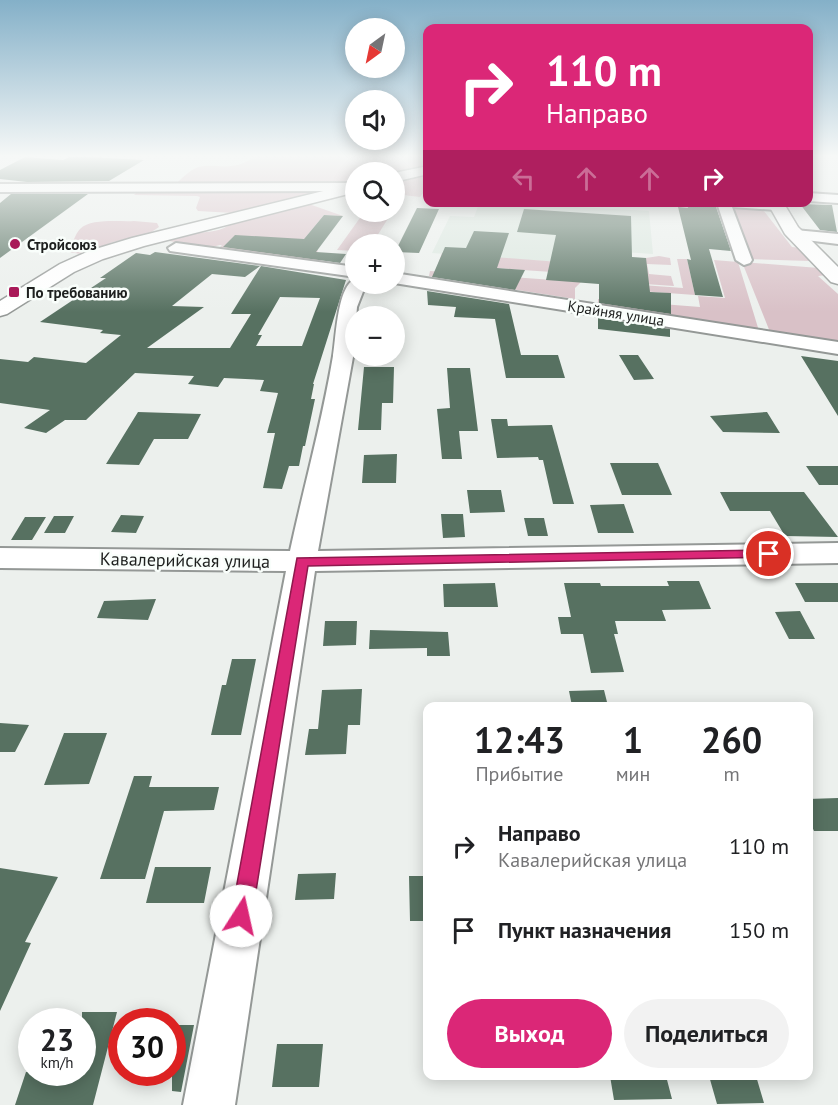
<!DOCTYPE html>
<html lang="ru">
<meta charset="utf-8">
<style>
:root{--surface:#fff;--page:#f2f2f2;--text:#202124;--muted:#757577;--accent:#db2777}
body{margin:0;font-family:"PT Sans",sans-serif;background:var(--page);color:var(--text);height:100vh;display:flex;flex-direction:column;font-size:22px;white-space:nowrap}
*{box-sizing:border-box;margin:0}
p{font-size:20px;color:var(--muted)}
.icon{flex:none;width:33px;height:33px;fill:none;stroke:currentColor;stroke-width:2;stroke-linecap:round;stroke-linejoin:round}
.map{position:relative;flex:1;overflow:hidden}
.drawer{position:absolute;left:423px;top:702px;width:390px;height:378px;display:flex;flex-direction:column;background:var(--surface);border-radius:12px;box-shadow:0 3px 15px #0003}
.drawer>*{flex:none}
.guide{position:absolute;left:423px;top:24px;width:390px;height:183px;border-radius:12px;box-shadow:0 3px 15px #0003;background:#db2777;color:#fff;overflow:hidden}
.needle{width:39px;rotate:213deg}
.controls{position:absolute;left:345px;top:18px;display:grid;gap:12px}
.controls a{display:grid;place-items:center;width:60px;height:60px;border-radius:50%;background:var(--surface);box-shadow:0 3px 15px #0003;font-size:30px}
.speed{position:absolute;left:18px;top:1008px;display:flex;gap:12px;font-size:30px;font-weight:700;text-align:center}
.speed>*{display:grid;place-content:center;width:78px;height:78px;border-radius:50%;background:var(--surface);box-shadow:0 3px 15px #0003;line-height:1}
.speed small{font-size:15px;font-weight:400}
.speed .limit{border:9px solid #d22;background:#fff;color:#111}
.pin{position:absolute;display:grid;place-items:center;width:51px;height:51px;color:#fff;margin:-26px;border:3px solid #fff;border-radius:50%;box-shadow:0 2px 6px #0007}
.me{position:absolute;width:66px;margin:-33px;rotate:10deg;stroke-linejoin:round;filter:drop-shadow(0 0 4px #0008)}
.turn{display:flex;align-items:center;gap:21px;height:126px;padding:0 24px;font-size:27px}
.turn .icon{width:78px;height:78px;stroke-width:2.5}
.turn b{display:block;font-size:42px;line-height:51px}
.lanes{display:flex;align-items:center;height:57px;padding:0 24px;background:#0003;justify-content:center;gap:30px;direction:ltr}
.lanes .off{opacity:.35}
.eta{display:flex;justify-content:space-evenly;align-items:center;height:102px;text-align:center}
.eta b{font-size:36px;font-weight:700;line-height:42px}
.button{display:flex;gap:12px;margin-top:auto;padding:12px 24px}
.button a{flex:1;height:69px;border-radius:36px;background:var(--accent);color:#fff;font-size:24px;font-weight:700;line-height:69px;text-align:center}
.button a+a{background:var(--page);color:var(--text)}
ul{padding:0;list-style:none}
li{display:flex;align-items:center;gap:18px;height:84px;padding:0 24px}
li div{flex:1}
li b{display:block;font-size:22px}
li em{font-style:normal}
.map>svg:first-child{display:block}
.built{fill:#dbe7df}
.green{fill:#d9c1c7}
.building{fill:#577161;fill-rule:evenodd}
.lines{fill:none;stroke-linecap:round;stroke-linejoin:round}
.minor-casing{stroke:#949896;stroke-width:4}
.major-casing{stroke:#949896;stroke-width:3}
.minor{fill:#fff;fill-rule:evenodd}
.major{fill:#fff;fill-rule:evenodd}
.route{fill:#db2777;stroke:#8e194d;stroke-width:1.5}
.poi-dot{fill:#a81a58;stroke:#f9fefb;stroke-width:2}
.labels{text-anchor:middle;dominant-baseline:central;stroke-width:5;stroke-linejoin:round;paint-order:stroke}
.far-poi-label{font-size:15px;font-weight:bold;fill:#1e201f;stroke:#f9fefb;text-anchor:start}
.far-street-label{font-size:15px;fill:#1e201f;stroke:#f9fefb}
.street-label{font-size:18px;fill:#1e201f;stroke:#f9fefb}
</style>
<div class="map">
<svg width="838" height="1105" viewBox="0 0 838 1105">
<rect width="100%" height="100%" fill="#ecf0ed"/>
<!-- built -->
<path class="built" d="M502 203 649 211 653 254 624 252V267L432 253 450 216 474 217 479 204 501 205Z"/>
<!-- green -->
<path class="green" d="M254 157H427V166L395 174 394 172H356L355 184H176C181 179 188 172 194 169 211 160 229 175 254 157Z
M427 172V188L420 197 395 194V183Z
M139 190 311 191 315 193 233 213 198 211 196 208 200 197 197 196 134 195Z
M306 203 343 216 324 215 304 239 318 248 317 254 322 259 320 263 219 248 222 245H220L208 248 169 241C183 228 212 238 231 224Z
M728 204 760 206 792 247 800 248 810 261 747 259Z
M362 215 389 217 372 244H356L355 251 337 250Z
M134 221 157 223 159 227 150 233 113 242 88 252 81 254 69 252C72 245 75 234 80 229 91 218 119 222 134 221Z
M442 253 623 267 646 264V258L659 256 670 258 671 265 647 264 649 274 671 276 674 286 601 281 581 282 575 288V299L429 276 430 271 581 282V274L438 264Z
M677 259H687L695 295 599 288 600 282 683 288Z
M714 260 738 262 759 331 598 306V299L700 307 698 296 725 298Z
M742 262 819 268 826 275 818 276 838 294V344L770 332Z"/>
<!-- building -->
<path class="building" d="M25 157 63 160 69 157H89L144 160 109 181 27 182 0 179V170Z
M11 194H88L0 258V203Z
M687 204 716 207 731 251 709 249 723 297 695 295 687 259 691 260 678 207 688 208Z
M800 204 832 205 837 232 820 230Z
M417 208 439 209 419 253 395 252Z
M524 209 631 216 632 257 646 258 650 292 671 293V314L599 303V284L546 280 556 235 517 232Z
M324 215 343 216 316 252 346 254 340 263 223 247 235 235 304 239Z
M474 231 509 233 497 268 525 270 515 290 432 277 445 247 466 248Z
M155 252 260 266 245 277 212 274 172 306 204 307 147 348H230L251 314H231L261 266 346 280 313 384H314L311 399H315L305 446H303L299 466H289L282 489 263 488 275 433H267L278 393 260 391 264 380 224 378 218 387 188 384 194 376 135 373 86 420H65L46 433 24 428 50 410 0 403V359L28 362 34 357 86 363 121 335 100 333 103 330 40 322 106 278H100L136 253 150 255ZM280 297 320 298 302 346H256L262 335H258Z
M427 291 509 304 521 355H558L565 378H506L495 319 454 317 456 307 428 305Z
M598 318 670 329V337L598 329Z
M619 355H638L654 379 634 380Z
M801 356 838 361V416Z
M364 367H394L393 403H382L381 430H358Z
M447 368H470L478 431H459L462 459H442L437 409 450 408Z
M138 412 201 414 188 439H154L139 465 106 464Z
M767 412 780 433 723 432 710 416Z
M491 419H507L508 426 552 425 574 504H553L543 460H539L538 457 497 458Z
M397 454 396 483H362L364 455Z
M610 463H658L672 495H622Z
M806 466H838V485H819Z
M467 490H501L505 512 470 513Z
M720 492H804L838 537 785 536 770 511H730Z
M624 504 634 533H598L590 505Z
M441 514H463L465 537 443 538Z
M121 515 144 516 136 533 111 532Z
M54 516H74L65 533H44Z
M25 517H46L32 540H11Z
M524 518H544L548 536H528Z
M667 581H699L711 609 662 610 666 621H615L618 634H614L624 672 591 673 583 634H561L558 617H571L564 583H600L601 586H669Z
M495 583 498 607H444L443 584Z
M795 583H838V602H805Z
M156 599 148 620 97 618 104 601Z
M800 611 815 639H789L775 612Z
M325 621H357L356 645 323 646Z
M370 630 448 632 450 656H427V648L369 649Z
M232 659H256L241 735H211L222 685H226Z
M362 689 360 725H348L346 754 305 755 309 729H318L322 690Z
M604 690 608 706H572L569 691Z
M0 723 29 725 15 752H0Z
M64 733H107L89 784 44 785Z
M134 776H152L149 787H219L214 810 164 811 145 879H100Z
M838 798V831H814L808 818V799Z
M155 867H211L204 903H146Z
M0 868 58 877 25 942 31 943 0 1011Z
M336 873 334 899 295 900 298 874Z
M409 876H428V921H410Z
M82 1012H117L93 1105H15L26 1072H82Z
M172 1025H194L181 1092 172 1091Z
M277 1044H323L319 1087H272Z
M610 1076H666L672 1099 614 1100Z
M709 1076H756L764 1103 717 1104Z"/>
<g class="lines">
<defs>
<path id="minor" d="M356 183V191L0 192V184Z
M808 193 838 195V203L808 201Z
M713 202H779L783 206 776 210 732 207 752 260 750 263 744 265 736 260 718 206Z
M795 230 838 234V244L790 238 787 235 790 232Z
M176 243 356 267V277L170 251 168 248Z
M394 273 838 342V354L394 283Z
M356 279V284H366L357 307 353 357 318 551 838 543V563L315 571 235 1105H183L286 571 0 568V548L290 551C304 486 322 422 333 356 336 340 337 284 356 279Z"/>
<path id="major" d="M428 166V174L394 182V173Z
M356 183V192L144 246 103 259 74 272 7 314 0 316V301L60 264 89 251 132 238Z
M767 202H783L798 227 838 267V284L831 282 785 234Z"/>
</defs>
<!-- minor casing -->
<use href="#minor" class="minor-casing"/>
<!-- major casing -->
<use href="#major" class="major-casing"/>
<!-- minor -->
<use href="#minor" class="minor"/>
<!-- major -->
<use href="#major" class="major"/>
</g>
<!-- sky -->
<linearGradient id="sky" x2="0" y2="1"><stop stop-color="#84b0c8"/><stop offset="0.5" stop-color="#f6f8f7"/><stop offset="1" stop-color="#f6f8f7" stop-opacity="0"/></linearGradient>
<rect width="838" height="312" fill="url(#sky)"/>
<!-- route -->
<path class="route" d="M769 550 774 551 776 554 774 557 308 566 252 916 248 923 241 926 234 923 231 916 297 558Z"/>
<!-- markers -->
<g class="poi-dot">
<circle cx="15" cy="244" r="6"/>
<rect x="8" y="286" width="12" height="12" rx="3"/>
</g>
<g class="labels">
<!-- far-poi labels -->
<g class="far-poi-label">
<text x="27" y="244">Стройсоюз</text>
<text x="26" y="292">По требованию</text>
</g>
<!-- far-street labels -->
<g class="far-street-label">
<text transform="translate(616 313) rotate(9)">Крайняя улица</text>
</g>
<!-- street labels -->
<g class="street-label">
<text transform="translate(185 560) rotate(1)">Кавалерийская улица</text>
</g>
</g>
</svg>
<div class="controls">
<a><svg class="needle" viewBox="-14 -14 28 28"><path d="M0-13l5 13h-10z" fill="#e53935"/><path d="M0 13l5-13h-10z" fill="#757577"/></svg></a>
<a><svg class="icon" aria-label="sound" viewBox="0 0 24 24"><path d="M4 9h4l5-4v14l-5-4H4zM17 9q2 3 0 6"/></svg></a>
<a><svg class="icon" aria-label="search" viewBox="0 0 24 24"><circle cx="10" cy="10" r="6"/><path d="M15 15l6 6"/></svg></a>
<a>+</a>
<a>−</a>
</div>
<div class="speed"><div>23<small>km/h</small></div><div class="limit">30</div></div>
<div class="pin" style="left:769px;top:554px;background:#d93025"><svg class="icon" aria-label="arrive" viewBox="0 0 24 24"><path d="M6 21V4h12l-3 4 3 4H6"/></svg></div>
<svg class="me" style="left:241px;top:916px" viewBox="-20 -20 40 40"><circle r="19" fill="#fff"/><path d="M0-13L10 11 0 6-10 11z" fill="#db2777"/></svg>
<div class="guide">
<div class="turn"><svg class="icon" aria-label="right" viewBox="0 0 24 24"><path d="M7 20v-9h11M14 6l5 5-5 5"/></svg><div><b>110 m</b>Направо</div></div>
<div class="lanes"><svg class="icon off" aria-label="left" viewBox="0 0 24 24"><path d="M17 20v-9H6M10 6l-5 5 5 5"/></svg><svg class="icon off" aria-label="ahead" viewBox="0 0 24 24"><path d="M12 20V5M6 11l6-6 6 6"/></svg><svg class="icon off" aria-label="ahead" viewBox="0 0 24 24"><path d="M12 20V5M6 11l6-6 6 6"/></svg><svg class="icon" aria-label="right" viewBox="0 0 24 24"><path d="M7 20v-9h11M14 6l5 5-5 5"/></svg></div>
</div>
<section class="drawer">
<div class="eta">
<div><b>12:43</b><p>Прибытие</p></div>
<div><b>1</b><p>мин</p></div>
<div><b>260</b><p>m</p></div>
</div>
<ul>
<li><svg class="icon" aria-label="right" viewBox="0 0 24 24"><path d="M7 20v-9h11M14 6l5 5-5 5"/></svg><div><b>Направо</b><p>Кавалерийская улица</p></div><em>110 m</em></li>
<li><svg class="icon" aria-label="arrive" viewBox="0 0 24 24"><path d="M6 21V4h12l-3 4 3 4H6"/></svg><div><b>Пункт назначения</b></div><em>150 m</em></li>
</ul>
<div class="button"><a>Выход</a><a>Поделиться</a></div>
</section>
</div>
